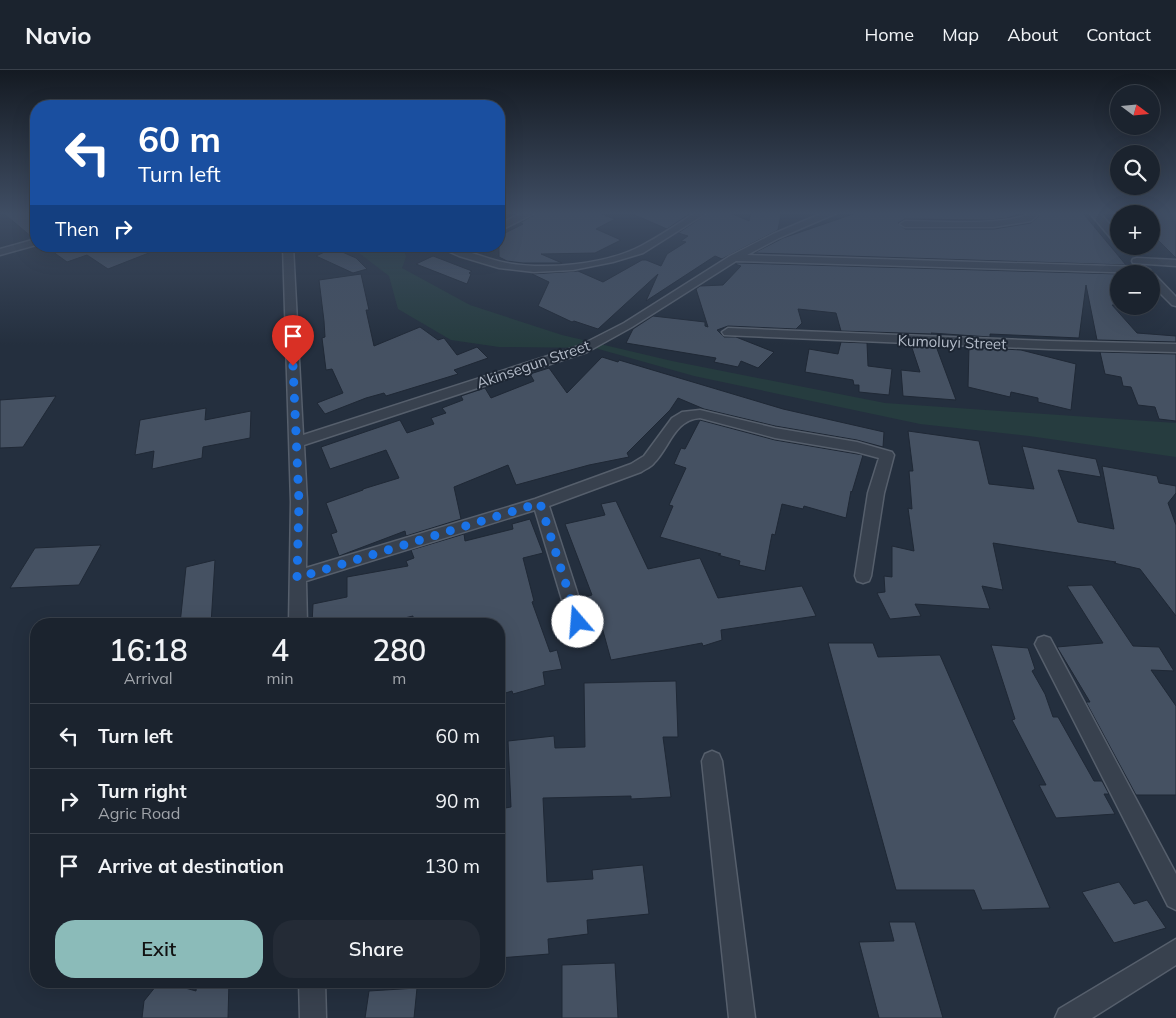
<!DOCTYPE html>
<meta charset="utf-8">
<style>
:root{--surface:#1b232e;--page:#242b36;--text:#f1f3f6;--muted:#a0a4aa;--line:#39404a;--accent:#8bbbb9}
body{margin:0;font-family:Mulish,sans-serif;background:var(--page);color:var(--text);height:100vh;display:flex;flex-direction:column;font-size:19px;white-space:nowrap}
*{box-sizing:border-box;margin:0}
p{font-size:16px;color:var(--muted)}
.icon{flex:none;width:28px;height:28px;fill:none;stroke:currentColor;stroke-width:2;stroke-linecap:round;stroke-linejoin:round}
.map{position:relative;flex:1;overflow:hidden}
.drawer{position:absolute;left:30px;top:548px;width:475px;height:370px;display:flex;flex-direction:column;background:var(--surface);border-radius:20px;box-shadow:0 5px 20px #0002,0 0 0 1px var(--line)}
.drawer>*{flex:none}
.hud{position:absolute;left:30px;top:30px;width:475px;height:152px;border-radius:20px;box-shadow:0 5px 20px #0002,0 0 0 1px var(--line);background:#1a4fa0;color:#fff;overflow:hidden}
.needle{width:32px;rotate:106deg}
.controls{position:absolute;left:1110px;top:15px;display:grid;gap:10px}
.controls a{display:grid;place-items:center;width:50px;height:50px;border-radius:50%;background:var(--surface);box-shadow:0 5px 20px #0002,0 0 0 1px var(--line);font-size:25px}
.pin{position:absolute;display:grid;place-items:center;width:42px;height:42px;color:#fff;margin:-51px -21px;border-radius:50% 50% 50% 0;rotate:-45deg;box-shadow:0 0 5px #0007}
.pin .icon{rotate:45deg}
.me{position:absolute;width:55px;margin:-28px;rotate:342deg;stroke-linejoin:round;filter:drop-shadow(0 0 4px #0008)}
.turn{display:flex;align-items:center;gap:18px;height:105px;padding:0 25px;font-size:22px}
.turn .icon{width:65px;height:65px;stroke-width:2.5}
.turn b{display:block;font-size:35px;line-height:42px}
.then{display:flex;align-items:center;height:48px;padding:0 25px;background:#0003;gap:10px;font-size:19px}
.eta{display:flex;justify-content:space-evenly;align-items:center;height:85px;text-align:center}
.eta b{font-size:30px;font-weight:600;line-height:35px}
.cta{display:flex;gap:10px;margin-top:auto;padding:10px 25px}
.cta a{flex:1;height:58px;border-radius:20px;background:var(--accent);color:#111;font-size:20px;font-weight:600;line-height:58px;text-align:center}
.cta a+a{background:var(--page);color:var(--text)}
ul{padding:0;list-style:none}
li{display:flex;align-items:center;gap:15px;height:65px;padding:0 25px;border-top:1px solid var(--line)}
li div{flex:1}
li b{display:block;font-size:19px}
li em{font-style:normal}
header{display:flex;align-items:center;gap:30px;box-sizing:border-box;height:70px;padding:0 25px;background:var(--surface);border-bottom:1px solid var(--line)}
header strong{font-size:24px}
nav{display:flex;gap:28px;margin-inline-start:auto;font-size:18px}
.map>svg:first-child{display:block}
.green{fill:#263c3f}
.building{fill:#455162;stroke:#1f2835}
.lines{fill:none;stroke-linecap:round;stroke-linejoin:round}
.street-casing{stroke:#565f6c;stroke-width:3}
.street{fill:#38414e;fill-rule:evenodd}
.route{stroke:#1a73e8;stroke-width:9;stroke-dasharray:0 16.2}
.labels{text-anchor:middle;dominant-baseline:central;stroke-width:4;stroke-linejoin:round;paint-order:stroke}
.far-street-label{font-size:15px;fill:#b4bcc9;stroke:#1d2633}
</style>
<header>
<strong>Navio</strong>
<nav><a>Home</a><a>Map</a><a>About</a><a>Contact</a></nav>
</header>
<div class="map">
<svg width="1176" height="948" viewBox="0 0 1176 948">
<rect width="100%" height="100%" fill="#242f3e"/>
<!-- green -->
<path class="green" d="M324 176H403L406 187 402 198 470 235 562 265 672 291 885 333 1176 353V387L1029 366 920 354 694 306 595 278 499 277 451 270 398 239 389 206 355 180Z"/>
<!-- building -->
<path class="building" d="M2 142H36V167L33 168Z
M539 142H596L615 149 596 159 621 170 595 183 541 184 562 193H523L507 191 499 187V166L523 154 520 153Z
M628 142H692L667 159Z
M710 142H728L749 151 751 142 781 144 778 160 722 189 715 186 646 231 658 204 598 259 574 251 572 252 538 236 549 212 532 204 578 201 603 212 642 190H646L661 196 667 184 686 172 681 171 688 166 678 163Z
M859 142H1026L1007 148 990 150 905 149 898 153 905 159H994L1031 153 1043 142H1082L1126 195 754 183 783 168Z
M1131 142H1176V188L1151 163V144Z
M45 176H164V177L108 199 87 185 67 192Z
M333 178 356 188 367 199 353 203 316 186Z
M433 186 472 201 469 203 471 204 467 214 416 194Z
M737 193 1119 204V235H1112L1137 263 1176 266V272L1097 270 1086 215 1079 268 990 264V267L931 263 932 264 841 261 836 243 798 239 802 253 796 259 728 256 717 260 724 267H736L774 282 758 298 741 291 738 297 714 292 716 288 626 273 633 259 653 246 705 252V256L708 257 696 219 700 216 723 215 741 196 735 194Z
M361 204 369 240H366L374 276 420 257 438 270 444 268 457 285 477 277 488 288 454 300 458 304 386 326 384 323 366 328 325 344 317 333 343 323 332 299 326 300 322 268 325 267 324 251 319 210Z
M841 272 867 273 868 296 892 299 889 325 859 322V315H854L853 310 805 302 809 279 838 284Z
M911 275 936 276 956 330 903 326 901 300 920 302Z
M969 277 1021 280 1076 294 1071 340 1038 332V328L1011 322 1010 327 968 317Z
M1100 282 1176 284V351L1159 349 1155 337 1138 335 1131 317 1123 316 1121 307 1105 304Z
M602 287 618 292 619 290 783 339 884 362 883 377 857 370 775 356 704 339 678 328 670 340 627 383 629 387 589 395 516 415 508 395 454 417 461 449 406 466 405 461 339 486 331 464 337 462 326 433 363 420V419L399 408 386 380 330 399 321 377 400 350 407 363 434 354 431 348 446 343 442 338 463 330 461 326 485 318 491 328 534 311 530 304 549 298 567 323Z
M56 326 23 377 0 378V330Z
M206 338 205 350 251 341 250 368 203 377 202 388 152 399 154 381 135 385 140 350Z
M700 350 775 370 863 385 852 422 851 421 846 448 804 436 803 439 782 434 775 465 772 464 765 501 739 495 740 491 718 485 721 484 660 467 673 436 669 435 686 398 674 394 681 378 685 379Z
M908 361 979 371 989 414 1034 419 1022 376 1096 389 1101 407 1058 400 1078 452 1114 459 1102 396 1157 406 1159 413 1176 416V423L1168 433 1176 455V546L1140 499 1114 493 1116 492 993 473 1003 520 982 516 990 539 915 534 921 546 890 549 877 523 885 522 884 506 892 507V476L914 481 908 438 912 439 909 401H913Z
M616 431 648 499 700 488 718 528 802 516 816 546 721 560 722 570 703 576 702 573 611 590 600 550 589 554 581 528 592 525 565 454 605 445 601 434Z
M530 449 543 483 523 488 534 531 532 532 550 582 557 580 562 599 543 602 545 615 513 624 512 621 499 625V554H413V546L378 554H312L313 534 347 527V507L408 496 406 491 414 488 411 480 464 464 465 471 513 459 512 454Z
M101 475 79 515 10 518 35 478Z
M215 490 211 554H180L186 497Z
M1092 515 1133 576 1159 577 1174 601 1151 600 1176 636V725H1136L1086 632H1090L1057 577 1103 573 1067 516Z
M828 573H873L878 587 940 585 1050 838 982 840 974 820H896Z
M991 575 1028 578 1035 599 1032 601 1045 624 1053 647H1058L1094 711H1102L1109 724H1104L1115 744 1056 748 1039 715H1046L1012 650 1015 649Z
M676 611 678 667H663L671 727 631 729V726L543 728 547 812 593 809 592 800 643 795 649 844 587 850 588 864 548 869 549 884 499 888V739L511 737 508 671 554 666 555 678 585 677 584 613Z
M1119 812 1134 834 1147 830 1166 858 1114 873 1082 822Z
M889 852H915L943 948H879L859 872 894 871Z
M615 893 618 948H562V895Z
M160 911 196 921 197 911H229L228 948H142L144 931Z
M417 918 414 948H365L369 921Z"/>
<g class="lines">
<defs>
<path id="street" d="M524 142H537L499 161V154Z
M696 142H708L643 183 613 192 573 200 534 202 499 198 459 186 437 176C461 176 483 189 507 193 546 200 605 195 641 176 660 166 678 154 696 142Z
M825 142H839L779 168 747 185 1145 197 1150 200 1145 203 736 191 632 257 587 282 304 375 307 432 306 498 535 429 631 394 644 386 672 348 682 342 700 340 775 358 857 372 892 382 894 385 884 423 871 506 869 511 863 513 857 511 855 506 868 423 879 388 857 382 775 368 700 348C674 350 670 377 654 393 651 397 645 399 641 402L549 436 587 553 584 558 578 561 572 558 569 553 535 440 306 511 307 554H289L291 432 283 176H293L303 365 579 276 624 253 730 186 773 164Z
M1030 142H1041L1031 151 994 157H905L900 154 905 151C930 151 1014 157 1030 142Z
M1089 142H1099L1119 165V174L1115 173Z
M36 169V175L0 185V179Z
M1137 188 1176 190V196L1133 193 1132 191 1133 189Z
M1151 204 1155 205 1176 227V236L1172 235 1151 214Z
M728 258 1049 271 1176 274V282L1049 279 724 265 722 262Z
M1044 566 1050 568 1176 804V840L1168 836 1038 580 1035 574 1038 568Z
M712 681 719 684 722 691 755 948H729L702 691 705 684Z
M1176 869V895L1092 948H1055L1059 939Z
M299 911H325L326 948H300Z"/>
</defs>
<!-- street casing -->
<use href="#street" class="street-casing"/>
<!-- street -->
<use href="#street" class="street"/>
</g>
<!-- sky -->
<linearGradient id="sky" x2="0" y2="1"><stop stop-color="#141a22"/><stop offset="0.52" stop-color="#3f4d63"/><stop offset="1" stop-color="#3f4d63" stop-opacity="0"/></linearGradient>
<rect width="1176" height="275" fill="url(#sky)"/>
<g class="lines">
<!-- route -->
<path class="route" d="M293 296 299 432 297 508 540 433 578 552"/>
</g>
<g class="labels">
<!-- far-street labels -->
<g class="far-street-label">
<text transform="translate(952 272) rotate(2)">Kumoluyi Street</text>
<text transform="translate(533 294) rotate(-19)">Akinsegun Street</text>
</g>
</g>
</svg>
<div class="controls">
<a><svg class="needle" viewBox="-14 -14 28 28"><path d="M0-13l5 13h-10z" fill="#e53935"/><path d="M0 13l5-13h-10z" fill="#a0a4aa"/></svg></a>
<a><svg class="icon" aria-label="search" viewBox="0 0 24 24"><circle cx="10" cy="10" r="6"/><path d="M15 15l6 6"/></svg></a>
<a>+</a>
<a>−</a>
</div>
<div class="pin" style="left:293px;top:296px;background:#d93025"><svg class="icon" aria-label="arrive" viewBox="0 0 24 24"><path d="M6 21V4h12l-3 4 3 4H6"/></svg></div>
<svg class="me" style="left:578px;top:552px" viewBox="-20 -20 40 40"><circle r="19" fill="#fff"/><path d="M0-13L10 11 0 6-10 11z" fill="#1a73e8"/></svg>
<div class="hud">
<div class="turn"><svg class="icon" aria-label="left" viewBox="0 0 24 24"><path d="M17 20v-9H6M10 6l-5 5 5 5"/></svg><div><b>60 m</b>Turn left</div></div>
<div class="then">Then<svg class="icon" aria-label="right" viewBox="0 0 24 24"><path d="M7 20v-9h11M14 6l5 5-5 5"/></svg></div>
</div>
<section class="drawer">
<div class="eta">
<div><b>16:18</b><p>Arrival</p></div>
<div><b>4</b><p>min</p></div>
<div><b>280</b><p>m</p></div>
</div>
<ul>
<li><svg class="icon" aria-label="left" viewBox="0 0 24 24"><path d="M17 20v-9H6M10 6l-5 5 5 5"/></svg><div><b>Turn left</b></div><em>60 m</em></li>
<li><svg class="icon" aria-label="right" viewBox="0 0 24 24"><path d="M7 20v-9h11M14 6l5 5-5 5"/></svg><div><b>Turn right</b><p>Agric Road</p></div><em>90 m</em></li>
<li><svg class="icon" aria-label="arrive" viewBox="0 0 24 24"><path d="M6 21V4h12l-3 4 3 4H6"/></svg><div><b>Arrive at destination</b></div><em>130 m</em></li>
</ul>
<div class="cta"><a>Exit</a><a>Share</a></div>
</section>
</div>
